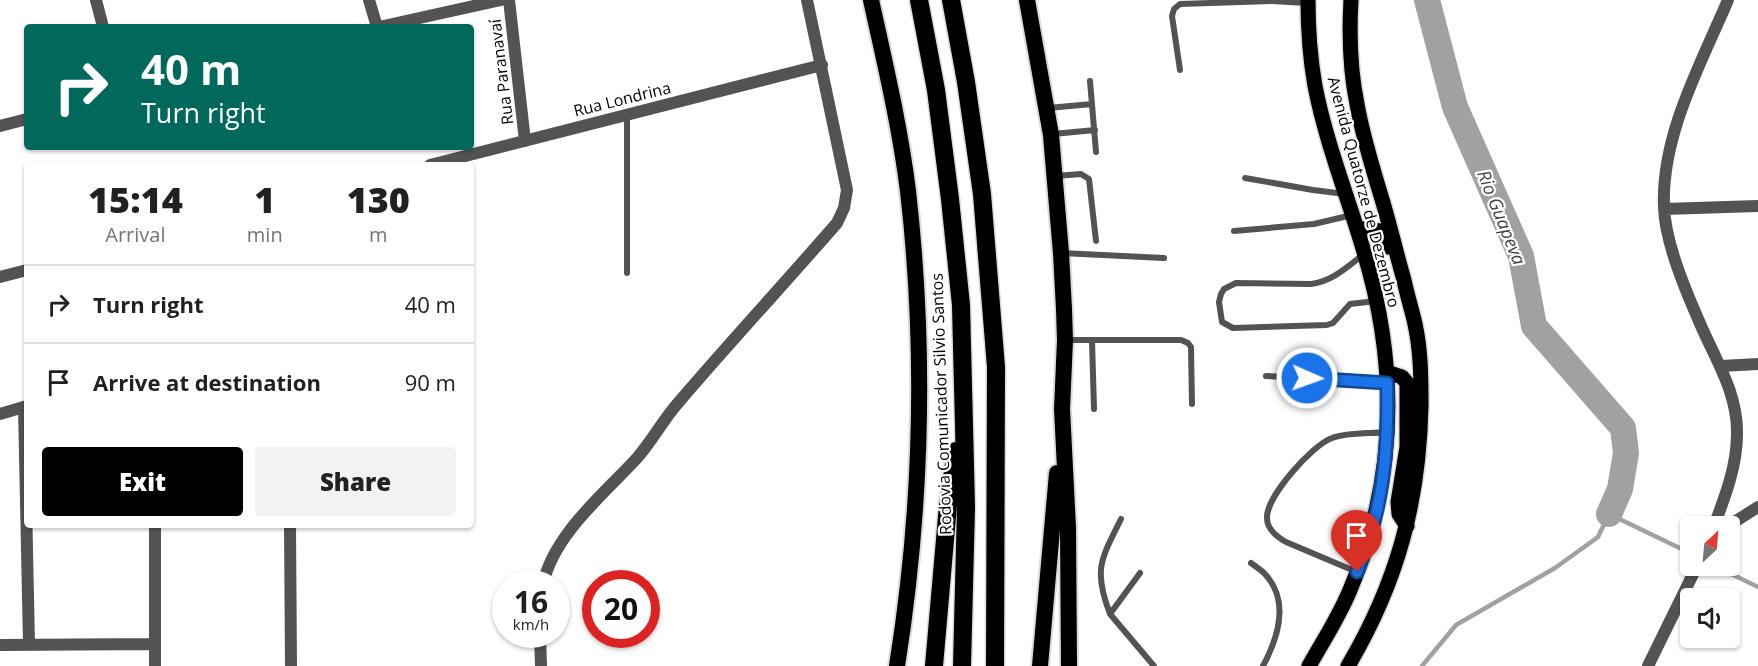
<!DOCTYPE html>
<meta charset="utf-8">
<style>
:root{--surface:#fff;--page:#f2f2f2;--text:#202124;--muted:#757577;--line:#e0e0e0;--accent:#000}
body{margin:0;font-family:"Open Sans",sans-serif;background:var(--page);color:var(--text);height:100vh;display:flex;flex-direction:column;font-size:22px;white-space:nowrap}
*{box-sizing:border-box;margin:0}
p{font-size:20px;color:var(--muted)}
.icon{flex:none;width:33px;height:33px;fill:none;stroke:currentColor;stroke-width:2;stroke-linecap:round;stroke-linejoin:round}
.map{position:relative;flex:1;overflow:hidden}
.panel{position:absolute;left:24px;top:162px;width:450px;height:366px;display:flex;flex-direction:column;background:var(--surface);border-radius:6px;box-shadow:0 2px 4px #0004}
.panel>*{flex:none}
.hud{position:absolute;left:24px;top:24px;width:450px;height:126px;border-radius:6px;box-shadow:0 2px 4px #0004;background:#00695c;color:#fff;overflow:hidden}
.needle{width:39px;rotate:26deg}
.tools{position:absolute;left:1680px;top:516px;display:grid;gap:12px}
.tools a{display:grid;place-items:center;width:60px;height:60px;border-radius:6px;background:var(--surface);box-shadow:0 2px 4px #0004;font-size:30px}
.speed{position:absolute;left:492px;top:570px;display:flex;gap:12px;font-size:30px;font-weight:700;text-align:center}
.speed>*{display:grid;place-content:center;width:78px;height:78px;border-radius:50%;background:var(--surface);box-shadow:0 2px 4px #0004;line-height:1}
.speed small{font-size:15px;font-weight:400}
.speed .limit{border:9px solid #d22;background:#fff;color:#111}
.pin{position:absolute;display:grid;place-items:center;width:51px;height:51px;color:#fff;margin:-62px -26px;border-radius:50% 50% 50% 0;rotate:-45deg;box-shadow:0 0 6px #0007}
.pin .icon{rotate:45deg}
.me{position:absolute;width:66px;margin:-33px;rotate:92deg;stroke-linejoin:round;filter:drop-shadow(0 0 4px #0008)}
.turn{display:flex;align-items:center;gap:21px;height:126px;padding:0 18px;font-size:27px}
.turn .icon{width:78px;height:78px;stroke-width:2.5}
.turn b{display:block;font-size:42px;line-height:51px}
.eta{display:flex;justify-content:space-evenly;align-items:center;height:102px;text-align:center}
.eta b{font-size:36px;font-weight:800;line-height:42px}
.primary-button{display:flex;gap:12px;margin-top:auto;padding:12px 18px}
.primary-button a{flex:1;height:69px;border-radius:6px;background:var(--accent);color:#fff;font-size:24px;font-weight:800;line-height:69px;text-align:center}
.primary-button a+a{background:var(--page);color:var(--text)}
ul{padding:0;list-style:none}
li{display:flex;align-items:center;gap:18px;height:78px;padding:0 18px;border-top:2px solid var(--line)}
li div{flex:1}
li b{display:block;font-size:22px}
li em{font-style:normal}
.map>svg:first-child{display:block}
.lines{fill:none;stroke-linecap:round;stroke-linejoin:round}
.stream{stroke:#a1a1a1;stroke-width:4.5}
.river{stroke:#a1a1a1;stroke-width:26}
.primary-casing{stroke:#dbdbdb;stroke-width:18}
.trunk-casing{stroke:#dbdbdb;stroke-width:20}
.motorway-casing{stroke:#dbdbdb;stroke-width:21}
.service{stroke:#535353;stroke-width:6}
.minor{stroke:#535353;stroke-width:12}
.primary{stroke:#000;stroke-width:15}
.trunk{stroke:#000;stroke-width:16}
.motorway{stroke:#000;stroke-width:18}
.route-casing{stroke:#114b97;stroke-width:15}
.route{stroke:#1a73e8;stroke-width:10}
.labels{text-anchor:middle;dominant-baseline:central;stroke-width:4.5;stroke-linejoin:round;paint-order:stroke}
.street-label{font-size:16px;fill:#000;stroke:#fff}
.water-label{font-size:18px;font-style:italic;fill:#424242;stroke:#fff}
</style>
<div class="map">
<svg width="1758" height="666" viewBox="0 0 1758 666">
<rect width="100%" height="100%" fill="#fff"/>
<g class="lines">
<!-- stream -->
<path class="stream" d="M1715 566 1758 587
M1422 666 1456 625 1555 568 1598 537 1609 514 1690 553"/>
<!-- river -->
<path class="river" d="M1427 0 1455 107 1521 256 1534 326 1623 428 1626 453 1620 489 1609 514"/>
<defs>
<path id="primary" d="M1308 0C1308 29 1310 58 1315 86 1326 143 1348 197 1364 252 1398 365 1397 480 1350 590 1339 617 1323 641 1309 666
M1357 228 1380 231 1386 237 1388 247
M1387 372 1402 377 1407 383V447L1398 502 1399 514 1407 526
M1348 666C1397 583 1419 503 1421 406 1421 379 1421 351 1415 324 1412 310 1407 295 1404 280 1397 256 1391 230 1384 206 1374 172 1363 139 1357 104 1350 70 1349 35 1351 0"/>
<path id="trunk" d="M871 0C885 63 900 127 908 191 926 349 922 509 897 666
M1027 0 1051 135 1061 253 1064 309 1065 340 1062 409 1068 528 1069 666
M1040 666 1057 473"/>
<path id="motorway" d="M919 0 936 90 950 199 961 305 966 507 962 666
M951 0 966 82 982 194 996 367 995 666
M934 666 948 505 956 451"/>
</defs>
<!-- primary casing -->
<use href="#primary" class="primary-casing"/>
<!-- trunk casing -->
<use href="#trunk" class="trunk-casing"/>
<!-- motorway casing -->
<use href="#motorway" class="motorway-casing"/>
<!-- service -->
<path class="service" d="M1180 70 1172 16 1174 9 1180 4 1271 1 1307 3
M1090 81 1096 152
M1048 108 1092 104
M627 115V273
M1053 134 1095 130
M1056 176 1081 174 1089 179 1096 241
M1245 178 1313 190 1345 194
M1234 231 1314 224 1352 215
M1061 253 1164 258
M1364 254C1347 267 1333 281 1311 284L1236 283 1224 289 1221 294 1219 302 1222 322 1233 328 1327 325 1333 323 1350 304 1376 301
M1065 340H1181L1188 343 1191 347 1192 404
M1092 340 1094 409
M1266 376 1385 382
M1251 563C1255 566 1261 570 1265 574 1290 601 1278 638 1263 666
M1357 572 1286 542C1277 537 1267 530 1267 518 1266 497 1312 445 1332 438 1349 432 1370 434 1387 432
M1140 573 1110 614 1154 666
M1110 614C1093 570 1101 559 1121 519"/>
<!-- minor -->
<path class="minor" d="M96 0 103 27
M369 0 377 27
M509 0 525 141
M379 27 501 0
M0 126 27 119
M430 165 822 65
M1664 209 1758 206
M0 277 27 270
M1721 366 1758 364
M24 407 29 644
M0 414 27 406
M155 525V666
M290 525 291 666
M1714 526C1725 497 1737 466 1737 434 1738 395 1717 362 1702 328 1687 294 1665 243 1664 207 1661 135 1701 64 1728 0
M1728 526 1758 507
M543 584C554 534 604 494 637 458 652 441 663 420 678 403 730 342 785 283 837 223L844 208 847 190 807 0
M540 634 541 666
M0 645 155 644
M1648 666 1697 566"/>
<!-- primary -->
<use href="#primary" class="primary"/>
<!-- trunk -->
<use href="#trunk" class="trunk"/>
<!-- motorway -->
<use href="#motorway" class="motorway"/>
</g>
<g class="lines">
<defs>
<path id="route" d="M1307 378 1387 383C1388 433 1386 483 1371 532 1368 545 1362 559 1357 572"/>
</defs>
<!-- route casing -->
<use href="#route" class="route-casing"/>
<!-- route -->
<use href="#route" class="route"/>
</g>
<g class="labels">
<!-- street labels -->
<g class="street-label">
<text transform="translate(501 72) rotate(-97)">Rua Paranavaí</text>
<text transform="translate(622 99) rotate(-14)">Rua Londrina</text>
<text transform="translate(1364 192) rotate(75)">Avenida Quatorze de Dezembro</text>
<text transform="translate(941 404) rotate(-92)">Rodovia Comunicador Silvio Santos</text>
</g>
<!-- water labels -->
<g class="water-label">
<text transform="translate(1502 217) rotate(68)">Rio Guapeva</text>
</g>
</g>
</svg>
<div class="tools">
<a><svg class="needle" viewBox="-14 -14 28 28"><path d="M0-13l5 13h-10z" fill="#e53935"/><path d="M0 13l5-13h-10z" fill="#757577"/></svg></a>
<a><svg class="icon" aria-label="sound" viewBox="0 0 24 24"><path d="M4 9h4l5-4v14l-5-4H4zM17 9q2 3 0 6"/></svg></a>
</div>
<div class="speed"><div>16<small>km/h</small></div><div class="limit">20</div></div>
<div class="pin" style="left:1357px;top:572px;background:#d93025"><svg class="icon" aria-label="arrive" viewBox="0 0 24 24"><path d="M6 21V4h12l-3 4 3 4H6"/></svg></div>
<svg class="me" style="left:1307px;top:378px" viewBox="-20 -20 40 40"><circle r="17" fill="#1a73e8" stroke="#fff" stroke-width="3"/><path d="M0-11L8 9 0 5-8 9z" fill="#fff"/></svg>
<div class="hud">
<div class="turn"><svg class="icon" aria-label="right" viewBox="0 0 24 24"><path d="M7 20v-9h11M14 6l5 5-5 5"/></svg><div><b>40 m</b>Turn right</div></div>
</div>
<section class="panel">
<div class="eta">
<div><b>15:14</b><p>Arrival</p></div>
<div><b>1</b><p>min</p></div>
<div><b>130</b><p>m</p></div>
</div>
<ul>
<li><svg class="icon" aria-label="right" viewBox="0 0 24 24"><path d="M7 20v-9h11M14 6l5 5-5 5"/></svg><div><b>Turn right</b></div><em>40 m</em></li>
<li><svg class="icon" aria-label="arrive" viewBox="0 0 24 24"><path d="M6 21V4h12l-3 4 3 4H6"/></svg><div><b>Arrive at destination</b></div><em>90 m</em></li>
</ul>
<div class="primary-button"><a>Exit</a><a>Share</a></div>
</section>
</div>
